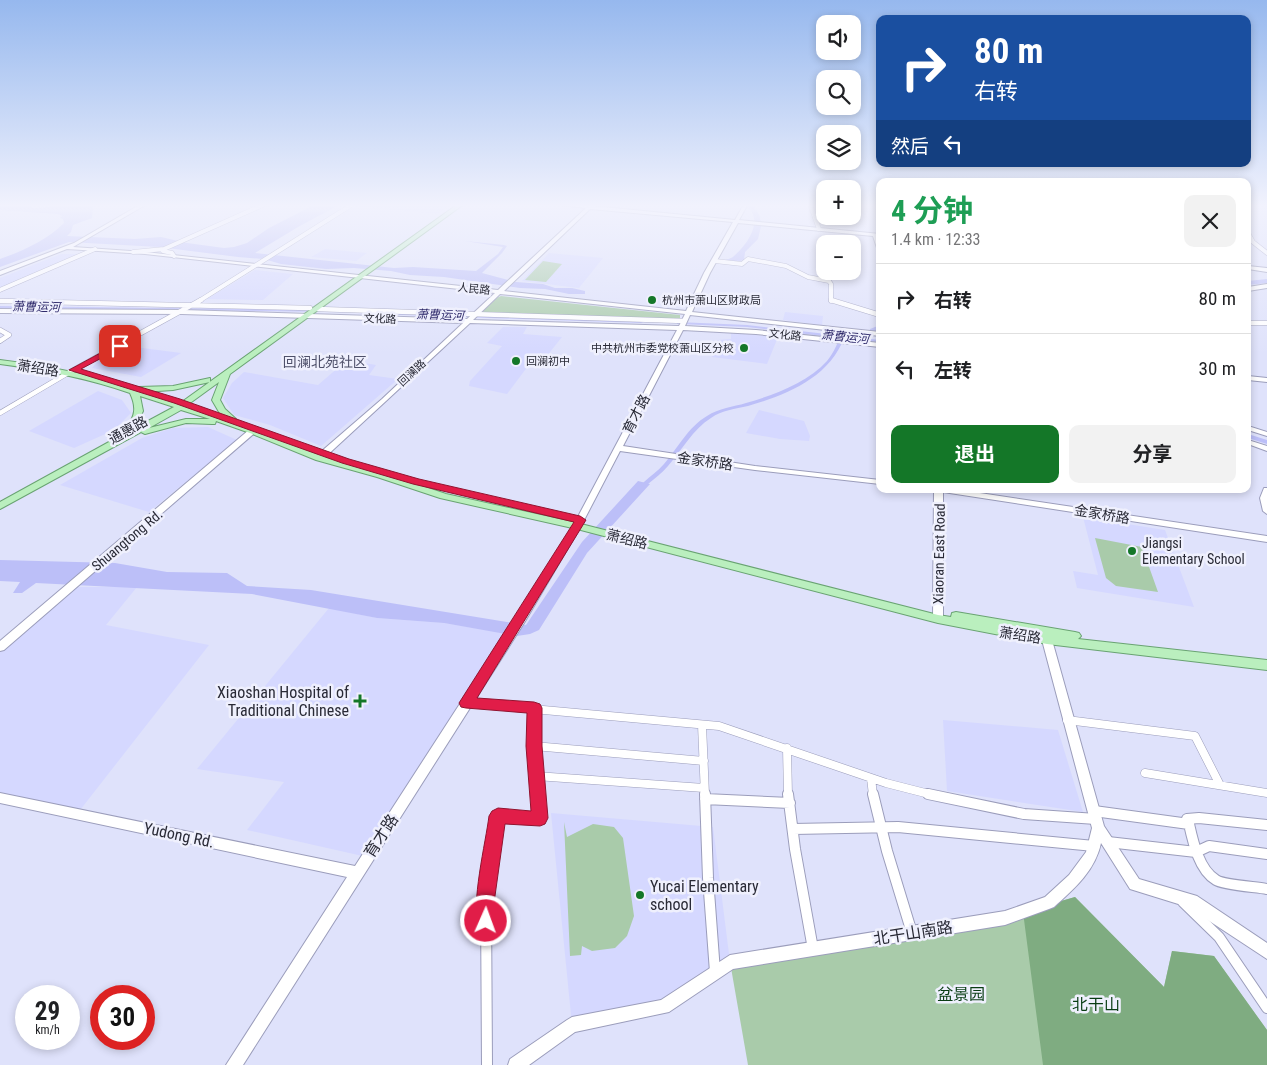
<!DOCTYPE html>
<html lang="zh">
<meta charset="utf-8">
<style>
:root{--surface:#fff;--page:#f2f2f2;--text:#202124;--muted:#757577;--line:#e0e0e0;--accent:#147728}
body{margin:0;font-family:"Roboto Condensed","Noto Sans SC",sans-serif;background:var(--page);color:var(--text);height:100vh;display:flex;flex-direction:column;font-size:19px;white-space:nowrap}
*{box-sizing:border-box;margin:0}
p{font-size:16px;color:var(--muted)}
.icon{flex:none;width:28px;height:28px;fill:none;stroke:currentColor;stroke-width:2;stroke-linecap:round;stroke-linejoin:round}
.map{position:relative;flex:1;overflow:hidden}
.panel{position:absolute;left:876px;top:178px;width:375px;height:315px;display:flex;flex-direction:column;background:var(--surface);border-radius:10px;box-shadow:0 2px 8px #0003}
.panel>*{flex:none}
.guide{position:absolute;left:876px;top:15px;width:375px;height:152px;border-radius:10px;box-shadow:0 2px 8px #0003;background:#1a4fa0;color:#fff;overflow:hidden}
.buttons{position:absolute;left:816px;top:15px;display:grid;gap:10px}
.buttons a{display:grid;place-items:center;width:45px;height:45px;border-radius:10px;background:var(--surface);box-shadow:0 2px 8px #0003;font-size:25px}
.speed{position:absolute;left:15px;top:985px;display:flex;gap:10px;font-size:25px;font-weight:700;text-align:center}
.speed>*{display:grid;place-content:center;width:65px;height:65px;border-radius:50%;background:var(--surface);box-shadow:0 2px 8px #0003;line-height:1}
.speed small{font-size:12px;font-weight:400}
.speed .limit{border:8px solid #d22;background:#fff;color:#111}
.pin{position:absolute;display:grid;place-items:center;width:42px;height:42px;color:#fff;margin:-21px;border-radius:10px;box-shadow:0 2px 8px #0006}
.me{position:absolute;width:55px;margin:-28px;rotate:2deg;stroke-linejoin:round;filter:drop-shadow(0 0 4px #0008)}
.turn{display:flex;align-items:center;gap:18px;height:105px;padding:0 15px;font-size:22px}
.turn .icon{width:65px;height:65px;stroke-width:2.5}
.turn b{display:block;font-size:35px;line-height:42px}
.then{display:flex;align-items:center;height:48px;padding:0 15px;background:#0003;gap:10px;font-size:19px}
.round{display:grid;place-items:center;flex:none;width:52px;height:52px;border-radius:10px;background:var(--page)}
.headline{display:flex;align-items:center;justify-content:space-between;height:85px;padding:0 15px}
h1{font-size:30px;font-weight:700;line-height:38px;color:#1e9e55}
.cta{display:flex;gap:10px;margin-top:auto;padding:10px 15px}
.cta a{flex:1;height:58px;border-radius:10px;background:var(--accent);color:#fff;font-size:20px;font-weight:700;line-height:58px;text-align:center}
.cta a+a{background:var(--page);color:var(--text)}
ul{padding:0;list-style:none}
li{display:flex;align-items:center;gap:15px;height:70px;padding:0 15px;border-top:1px solid var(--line)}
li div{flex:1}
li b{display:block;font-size:19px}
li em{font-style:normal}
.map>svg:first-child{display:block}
.built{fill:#d5d8ff}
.green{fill:#a9cbaa}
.forest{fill:#7fac81}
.water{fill:#bcbff8}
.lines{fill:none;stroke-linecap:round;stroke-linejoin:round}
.canal{fill:#bcbff8;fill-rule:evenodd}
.river{fill:#bcbff8;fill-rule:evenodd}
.street-far3-casing{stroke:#9b9dbb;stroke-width:5}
.street-far2-casing{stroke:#9b9dbb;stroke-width:5.5}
.street-far1-casing{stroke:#9b9dbb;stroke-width:9}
.street-casing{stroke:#9b9dbb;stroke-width:12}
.secondary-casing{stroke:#9b9dbb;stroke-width:2}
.primary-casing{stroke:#69a372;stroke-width:2}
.street-far3{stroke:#fff;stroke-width:4}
.street-far2{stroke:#fff;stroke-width:4.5}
.street-far1{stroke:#fff;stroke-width:8}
.street{stroke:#fff;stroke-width:10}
.secondary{fill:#fff;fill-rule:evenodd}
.primary{fill:#baefbe;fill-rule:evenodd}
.route{fill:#e11d48;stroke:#92132f}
.poi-dot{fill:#147728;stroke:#eff0fd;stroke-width:2}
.labels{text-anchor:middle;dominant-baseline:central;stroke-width:5;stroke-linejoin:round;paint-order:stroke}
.far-street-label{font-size:11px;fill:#292a36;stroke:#eff0fd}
.far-poi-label{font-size:11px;fill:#292a36;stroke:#eff0fd;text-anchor:start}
.far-water-label{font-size:12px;font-style:italic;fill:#2f2a6b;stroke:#eff0fd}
.far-quarter-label{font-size:14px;fill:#4e506a;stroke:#eff0fd}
.street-label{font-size:14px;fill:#292a36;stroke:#eff0fd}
.poi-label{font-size:14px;fill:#292a36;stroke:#eff0fd;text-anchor:start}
.near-poi-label{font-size:16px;fill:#292a36;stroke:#eff0fd;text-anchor:end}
.near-street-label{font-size:16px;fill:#292a36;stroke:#eff0fd}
.near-park-label{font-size:16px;fill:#093d13;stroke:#eff0fd}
</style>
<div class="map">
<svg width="1267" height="1065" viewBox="0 0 1267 1065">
<rect width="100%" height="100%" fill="#dfe2fb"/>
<!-- built -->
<path class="built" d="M359 204H451L437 214 356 206Z
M325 249 367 253 356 261 311 257Z
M549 253 603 258 579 288 522 281Z
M61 254H81L0 288V278Z
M255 270 293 274 263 300 207 299Z
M785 312 823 316 822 325 783 320Z
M503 327H527L523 334 562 337 539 366H528L507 394 469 386 470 381 502 346 487 343Z
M731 333 778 337 767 364 712 357 718 340 731 339Z
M127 346 181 353 141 377 92 368 97 362Z
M347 360 376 365 369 375 398 379 321 446 270 425 234 415 223 398 232 383 244 372 318 385Z
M98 391 122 400 131 413 114 430 74 448 29 431Z
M759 410 804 421 810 436 809 441 780 439 746 433Z
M208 427 237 440 149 512 60 485 142 438 173 428Z
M1083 517 1165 530 1194 607 1077 588 1073 571 1098 575Z
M72 587H137L106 625 209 645 77 814 0 798V647Z
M329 608 377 618 444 623 510 634 367 857 247 830 284 782 197 769Z
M943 720 1058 730 1083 812 947 791Z
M551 813 713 827 730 962 664 1007 572 1025Z"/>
<!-- green -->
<path class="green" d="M543 261 562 264 546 282 525 280Z
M501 296 680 315V319L478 314 494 299Z
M1095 538 1142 547 1158 592 1116 586 1106 578Z
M564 822 567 837 593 824 614 827 623 838 634 916 627 936 615 948 592 951 582 946 581 955 570 956Z
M1075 897 1164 987 1172 951 1214 956 1267 1030V1065H748L730 962 1023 912Z"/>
<!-- forest -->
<path class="forest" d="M1075 897 1164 987 1172 951 1214 956 1267 1030V1065H1043L1023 912Z"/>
<!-- water -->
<path class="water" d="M0 204H16L34 208 93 204 92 218 73 225 71 232 67 236 135 239 161 237 187 243 224 248 234 247 247 243 269 228 316 204H341L298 227 255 253 394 268 413 267 476 271 498 254 503 247 465 241 504 245 507 246 502 253 482 273 516 282 543 284 555 288H572L585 291V294H569L545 289 520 288 444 277 410 275 391 271 354 268 326 269 281 264 264 259 238 257 159 247 69 242 0 267V259C23 251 47 240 64 223L63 219 60 218 62 216 58 214 0 210Z
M744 204H753L760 217 761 226 758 239 745 252 744 260 736 262 723 261C727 259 731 259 734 256 748 244 766 218 744 204Z
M638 481 650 484 587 553 539 630 530 634 517 636 444 623 377 618 252 594 36 583 22 593H13L20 582 0 581V560L115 563 167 572 227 573 247 586 311 590 526 625 582 542Z"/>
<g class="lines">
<!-- canal -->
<path class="canal" d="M0 306 328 310 330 311 328 312 0 308Z
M399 313 641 321 643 322 641 323 401 315H399Z
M677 322 747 325 880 340V342L844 338C829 378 786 395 748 406 735 409 722 410 711 418 693 429 682 450 668 466 662 473 655 478 648 484H644L643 483 644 482C650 476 658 471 664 464 678 448 688 427 707 416 719 408 733 407 746 403 774 395 807 383 827 361 833 354 836 346 840 338L747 327 679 324H677Z
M1248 434 1267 440V444L1248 438Z"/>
<!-- river -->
<path class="river" d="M1267 279V283L1248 285V281Z
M880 325V330L870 333V329Z"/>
<defs>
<path id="street-far3" d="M810 204 819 229
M1248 233 1253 242 1267 253
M164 249 163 251 172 253 174 256
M133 252 164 249 265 204
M715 261 742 264 748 259 786 266 808 277 829 281 831 284V301
M0 290 95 249
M199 301 353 204"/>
<path id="street-far2" d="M831 300 880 315
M0 301 310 308
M317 309 684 321
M1248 323H1267
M0 330 9 335 0 341
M0 413 68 373 201 300"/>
<path id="street-far1" d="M466 703 719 726 886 783 933 795
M534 708 537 795
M1067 720 1195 736 1220 785
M702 725 705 795
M534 746 704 761
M787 748 788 795
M1145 773 1267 793
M536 776 704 788
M871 778 873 795"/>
<path id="street" d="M705 794 708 878 715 972
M788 794 795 849 813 949
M873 794 887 851 912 933
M928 794 1024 814 1096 819
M705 799 790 803
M1094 811 1189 824 1187 819 1199 818 1267 825
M1189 824C1193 842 1199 870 1216 880 1223 885 1257 887 1267 889
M793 829 898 827 1094 846
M1108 842 1196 852 1209 846 1267 854
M1183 902 1219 937 1267 1008
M487 1065 486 903 498 816 539 819 537 794"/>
<path id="secondary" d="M141 204H147L73 247 145 252 498 290 586 208 552 204 588 206 595 204 593 206 735 220 744 204H748L739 220 880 234V236H878L880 243V252L878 251 873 236 738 223 710 273 692 312 880 332V336L690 315 685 326 756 330 880 343V347L756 334 683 330 623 446 755 466 880 480V484L755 470 620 451 581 526 524 623 243 1065H226L347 877 0 803V793L355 866 516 617 573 526 677 330 470 323 386 401 322 460H319L315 458 316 456 382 399 463 323 182 314 0 313V309L182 310 467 319 495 293 145 254 67 249 0 275V271L74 243ZM590 209 733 222 704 273 686 311 504 291ZM500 294 685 314 679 326 473 320Z
M1248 266 1267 268V272L1248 269Z
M1267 284V288L1248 291V287Z
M1248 376 1267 378V382L1248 380Z
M1248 426 1267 432V436L1248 430Z
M250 429H253L257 431 4 650 0 651V641Z
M1248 440 1267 446V451L1248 444Z
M1264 488H1267V514L1263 511 1260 498Z
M934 489H953L1267 536V542L943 492V619L942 621H934L933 619Z
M1047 636 1051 637 1052 640 1104 826 1139 879 1197 896 1267 943V959L1188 907 1130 889 1101 843C1095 871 1074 889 1054 907L1049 909 1005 925 733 969 669 1012 575 1032 529 1065H508L510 1059 567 1020 572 1017 661 1000 730 955 1005 911 1045 897 1069 875 1086 852 1092 828 1042 640 1043 637Z"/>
<path id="primary" d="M458 204H464L230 374 220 400 225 409 236 419V423L322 456 383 473 446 494 577 523 938 615 951 617 952 613 956 612 1075 632 1079 633 1081 636 1078 639 1267 660V670L1047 644 938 623 577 529 440 498 377 477 316 460 250 433 216 421 215 424H212L186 423 145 434 141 432 0 509V502L129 431 126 429C135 416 137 408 130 393 87 378 45 370 0 364V360C47 366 91 374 135 389L139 387 173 386 210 378V382L173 390 142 392 179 404ZM219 382 212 400 219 412 227 420 186 406ZM140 396 174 407 135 428 143 411ZM181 410 210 419H186L149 428Z"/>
</defs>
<!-- street-far3 casing -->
<use href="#street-far3" class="street-far3-casing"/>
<!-- street-far2 casing -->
<use href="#street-far2" class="street-far2-casing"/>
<!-- street-far1 casing -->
<use href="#street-far1" class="street-far1-casing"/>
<!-- street casing -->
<use href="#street" class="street-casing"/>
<!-- secondary casing -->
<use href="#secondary" class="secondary-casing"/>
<!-- primary casing -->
<use href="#primary" class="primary-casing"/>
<!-- street-far3 -->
<use href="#street-far3" class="street-far3"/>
<!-- street-far2 -->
<use href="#street-far2" class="street-far2"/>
<!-- street-far1 -->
<use href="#street-far1" class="street-far1"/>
<!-- street -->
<use href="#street" class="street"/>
<!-- secondary -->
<use href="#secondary" class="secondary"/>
<!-- primary -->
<use href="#primary" class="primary"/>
</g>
<!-- sky -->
<linearGradient id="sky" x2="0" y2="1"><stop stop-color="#96b8ee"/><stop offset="0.58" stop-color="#f1f2fd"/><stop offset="1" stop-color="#f1f2fd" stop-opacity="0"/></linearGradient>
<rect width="1267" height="354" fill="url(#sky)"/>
<!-- route -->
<path class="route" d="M117 344 124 346 81 369 180 399 349 459 419 479 580 516 586 520 477 698 534 702 540 704 542 708V746L548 818 545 824 540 826 505 824 494 903 495 921 492 928 486 930 479 928C470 906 486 841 489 816L492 811 498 808 531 811 526 746 527 713 466 708 461 707 459 703 574 522 413 484 342 463 174 403 69 370Z"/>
<!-- markers -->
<g class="poi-dot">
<circle cx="652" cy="300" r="5"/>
<circle cx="744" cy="348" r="5"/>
<circle cx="516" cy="361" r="5"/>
<circle cx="1132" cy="551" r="5"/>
<path d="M357.5 693.5h5v5h5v5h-5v5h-5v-5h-5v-5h5z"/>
<circle cx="640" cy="895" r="5"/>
</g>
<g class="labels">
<!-- far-street labels -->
<g class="far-street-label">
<text transform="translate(474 289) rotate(6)">人民路</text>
<text transform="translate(380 319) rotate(2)">文化路</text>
<text transform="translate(785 335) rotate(6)">文化路</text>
<text transform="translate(412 373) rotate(-43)">回澜路</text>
</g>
<!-- far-poi labels -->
<g class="far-poi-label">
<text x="662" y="300">杭州市萧山区财政局</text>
<text x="734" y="348" text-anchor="end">中共杭州市委党校萧山区分校</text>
<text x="526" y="361">回澜初中</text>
</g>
<!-- far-water labels -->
<g class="far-water-label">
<text transform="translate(36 307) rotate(1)">萧曹运河</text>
<text transform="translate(440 315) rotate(2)">萧曹运河</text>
<text transform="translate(845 337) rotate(6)">萧曹运河</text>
</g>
<!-- far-quarter labels -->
<g class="far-quarter-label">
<text x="325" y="362">回澜北苑社区</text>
</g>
<!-- street labels -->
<g class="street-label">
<text transform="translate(38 368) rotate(9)">萧绍路</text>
<text transform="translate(636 414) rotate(-63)">育才路</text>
<text transform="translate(128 430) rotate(-29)">通惠路</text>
<text transform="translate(705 461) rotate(8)">金家桥路</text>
<text transform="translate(1102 514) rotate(9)">金家桥路</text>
<text transform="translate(627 539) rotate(14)">萧绍路</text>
<text transform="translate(127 540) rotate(-40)">Shuangtong Rd.</text>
<text transform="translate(939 554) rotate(-89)">Xiaoran East Road</text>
<text transform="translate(1020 635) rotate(9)">萧绍路</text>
</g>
<!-- poi labels -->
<g class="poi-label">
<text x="1142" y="543">Jiangsi<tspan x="1142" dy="16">Elementary School</tspan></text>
</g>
<!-- near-poi labels -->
<g class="near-poi-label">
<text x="349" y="692">Xiaoshan Hospital of<tspan x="349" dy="18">Traditional Chinese</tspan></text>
<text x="650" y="886" text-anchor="start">Yucai Elementary<tspan x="650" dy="18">school</tspan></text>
</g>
<!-- near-street labels -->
<g class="near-street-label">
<text transform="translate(179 835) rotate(12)">Yudong Rd.</text>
<text transform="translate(381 836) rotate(-57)">育才路</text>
<text transform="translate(913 933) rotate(-9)">北干山南路</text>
</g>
<!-- near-park labels -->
<g class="near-park-label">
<text x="961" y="994">盆景园</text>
<text x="1096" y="1004">北干山</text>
</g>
</g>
</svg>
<div class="buttons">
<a><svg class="icon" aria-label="sound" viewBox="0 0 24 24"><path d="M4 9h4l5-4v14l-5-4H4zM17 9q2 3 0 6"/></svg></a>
<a><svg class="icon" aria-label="search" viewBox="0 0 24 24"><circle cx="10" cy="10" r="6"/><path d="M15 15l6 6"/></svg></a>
<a><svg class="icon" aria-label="layers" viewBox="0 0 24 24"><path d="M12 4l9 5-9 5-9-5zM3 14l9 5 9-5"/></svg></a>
<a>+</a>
<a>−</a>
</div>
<div class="speed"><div>29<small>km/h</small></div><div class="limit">30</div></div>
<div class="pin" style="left:120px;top:346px;background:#d93025"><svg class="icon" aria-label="arrive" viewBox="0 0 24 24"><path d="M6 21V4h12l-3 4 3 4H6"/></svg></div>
<svg class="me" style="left:486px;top:921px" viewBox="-20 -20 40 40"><circle r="17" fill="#e11d48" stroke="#fff" stroke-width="3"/><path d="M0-11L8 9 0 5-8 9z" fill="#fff"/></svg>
<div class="guide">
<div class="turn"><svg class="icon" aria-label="right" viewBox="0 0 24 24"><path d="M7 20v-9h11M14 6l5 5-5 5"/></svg><div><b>80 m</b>右转</div></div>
<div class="then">然后<svg class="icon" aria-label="left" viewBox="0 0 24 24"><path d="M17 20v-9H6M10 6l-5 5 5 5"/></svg></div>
</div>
<section class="panel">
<div class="headline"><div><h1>4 分钟</h1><p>1.4 km · 12:33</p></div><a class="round"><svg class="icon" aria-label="close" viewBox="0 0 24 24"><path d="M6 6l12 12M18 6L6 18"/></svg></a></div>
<ul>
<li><svg class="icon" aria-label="right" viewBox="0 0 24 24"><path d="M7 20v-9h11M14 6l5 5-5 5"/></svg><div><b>右转</b></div><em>80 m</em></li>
<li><svg class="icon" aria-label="left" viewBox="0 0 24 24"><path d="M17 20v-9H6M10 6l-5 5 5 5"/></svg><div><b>左转</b></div><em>30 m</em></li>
</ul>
<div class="cta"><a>退出</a><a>分享</a></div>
</section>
</div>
